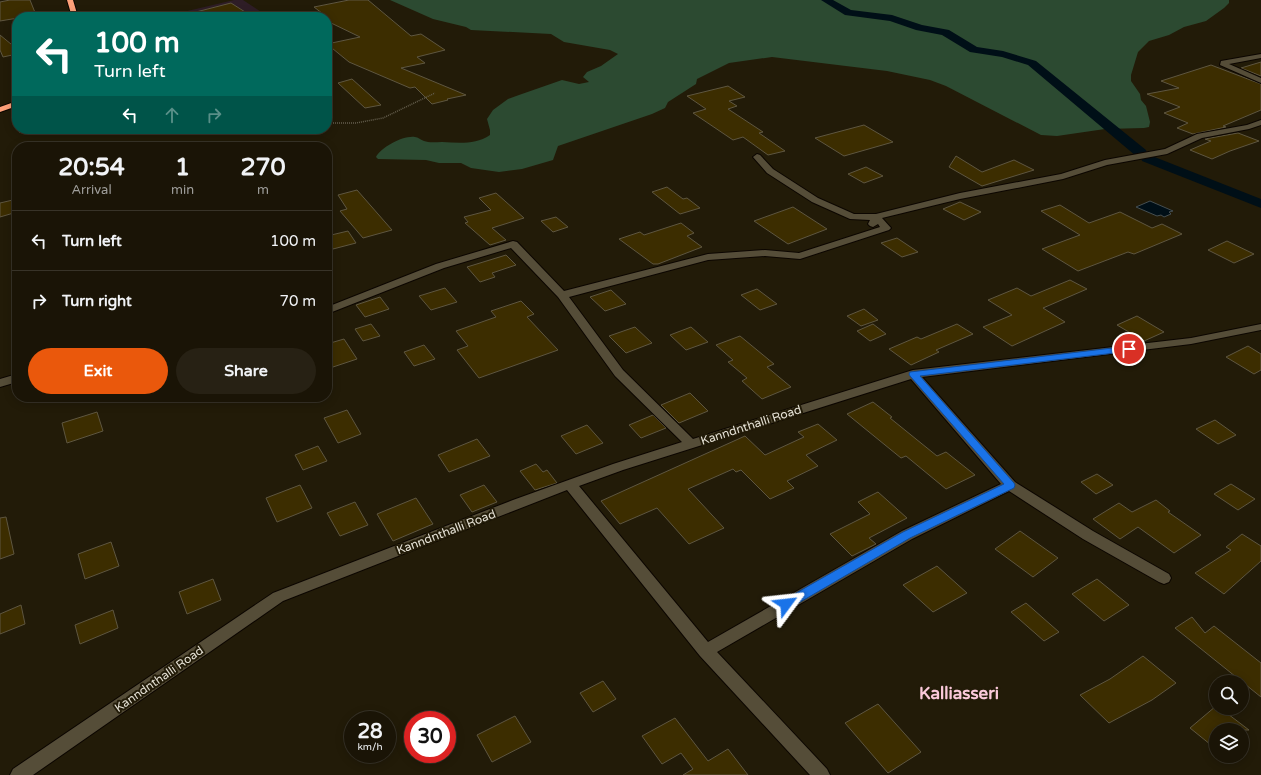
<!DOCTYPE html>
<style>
:root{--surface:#1a1406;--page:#272114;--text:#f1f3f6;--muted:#9f9e9b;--line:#383328;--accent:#ea580c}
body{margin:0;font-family:"Varela Round",sans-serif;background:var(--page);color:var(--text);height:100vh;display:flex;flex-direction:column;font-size:15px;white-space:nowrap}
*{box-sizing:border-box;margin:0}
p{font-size:13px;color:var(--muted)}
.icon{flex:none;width:22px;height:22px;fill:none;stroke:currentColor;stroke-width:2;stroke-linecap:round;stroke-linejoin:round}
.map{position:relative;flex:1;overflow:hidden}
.details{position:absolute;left:12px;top:142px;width:320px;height:260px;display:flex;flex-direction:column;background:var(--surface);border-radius:16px;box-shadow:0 2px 10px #0003,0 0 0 1px var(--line)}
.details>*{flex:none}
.hud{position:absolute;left:12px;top:12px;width:320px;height:122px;border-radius:16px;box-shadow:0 2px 10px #0003,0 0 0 1px var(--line);background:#00695c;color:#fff;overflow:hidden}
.buttons{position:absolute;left:1209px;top:675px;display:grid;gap:8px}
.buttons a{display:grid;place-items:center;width:40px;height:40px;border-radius:50%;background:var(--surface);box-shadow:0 2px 10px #0003,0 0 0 1px var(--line);font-size:20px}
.speed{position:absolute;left:344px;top:711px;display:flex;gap:8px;font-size:20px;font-weight:700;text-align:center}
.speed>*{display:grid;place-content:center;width:52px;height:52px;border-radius:50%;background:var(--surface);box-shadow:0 2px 10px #0003,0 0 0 1px var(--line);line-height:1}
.speed small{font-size:10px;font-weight:400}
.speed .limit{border:6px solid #d22;background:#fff;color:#111}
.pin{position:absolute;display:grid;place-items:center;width:34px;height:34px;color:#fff;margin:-17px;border:2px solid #fff;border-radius:50%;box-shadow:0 1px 4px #0007}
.me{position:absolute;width:44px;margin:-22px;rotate:60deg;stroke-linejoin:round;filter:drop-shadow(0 0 3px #0008)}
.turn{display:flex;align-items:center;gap:14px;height:84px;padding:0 16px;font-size:18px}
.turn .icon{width:52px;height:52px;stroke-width:2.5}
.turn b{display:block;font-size:28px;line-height:34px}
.lanes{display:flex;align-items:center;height:38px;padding:0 16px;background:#0003;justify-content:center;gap:20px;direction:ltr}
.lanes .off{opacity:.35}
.eta{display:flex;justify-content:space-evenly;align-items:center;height:68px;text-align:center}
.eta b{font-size:24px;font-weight:700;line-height:28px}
.button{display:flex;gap:8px;margin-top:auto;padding:8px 16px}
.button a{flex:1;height:46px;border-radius:24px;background:var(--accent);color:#fff;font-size:16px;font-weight:700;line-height:46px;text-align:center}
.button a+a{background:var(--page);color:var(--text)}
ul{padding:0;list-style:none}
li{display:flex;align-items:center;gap:12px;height:60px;padding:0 16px;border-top:1px solid var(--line)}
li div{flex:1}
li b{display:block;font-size:15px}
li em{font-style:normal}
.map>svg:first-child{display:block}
.education{fill:#2e1d26}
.green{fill:#2c4a31}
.water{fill:#000f17;stroke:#454e50}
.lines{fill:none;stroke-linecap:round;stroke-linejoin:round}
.stream{stroke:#454e50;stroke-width:4}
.canal{fill:#000f17;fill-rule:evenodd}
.building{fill:#3c2d00;stroke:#5e5640}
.minor-casing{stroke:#0c0600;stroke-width:2}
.highway-casing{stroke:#0c0600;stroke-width:2}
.path-far1{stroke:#645e4d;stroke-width:1.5;stroke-dasharray:1 1;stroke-linecap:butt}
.path{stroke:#645e4d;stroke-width:2;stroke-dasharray:1.5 1.5;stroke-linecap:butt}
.minor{fill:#554d38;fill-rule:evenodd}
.highway{fill:#fea179;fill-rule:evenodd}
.route{fill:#1a73e8;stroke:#114b97}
.labels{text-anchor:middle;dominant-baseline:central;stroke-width:4;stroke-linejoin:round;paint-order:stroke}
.street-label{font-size:12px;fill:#e5e1d5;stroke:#221b08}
.near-quarter-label{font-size:17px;font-weight:bold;fill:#fac9da;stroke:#221b08}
</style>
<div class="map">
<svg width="1261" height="775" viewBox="0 0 1261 775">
<rect width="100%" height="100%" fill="#221b08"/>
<!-- education -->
<path class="education" d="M234 0H243L269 17H162Z"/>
<!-- green -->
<path class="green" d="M390 0H1229V3L1224 8 1206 21 1184 27 1169 35 1149 41 1138 52 1131 75V81L1140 94 1141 100 1146 106 1150 122 1149 127 1144 128 1105 129 1057 136 1041 135 946 86 930 80 887 71 772 57 729 63 697 79 696 84 668 102 665 108 652 114 558 146 553 160 522 169 499 172 471 168 461 163H439L426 160 378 159 376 157C381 147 404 135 415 137 418 137 421 140 424 141 429 143 436 142 442 142 459 143 475 145 490 135V130L487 119 493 110 508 99 519 95 562 80 579 84 589 82 583 77 587 72 601 66 618 54 610 50 564 42 551 34 471 30 466 27 433 19Z"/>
<!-- water -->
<path class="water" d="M1150 201 1173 211 1169 212 1171 214 1164 217 1161 215 1157 216 1136 207Z"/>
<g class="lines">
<!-- stream -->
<path class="stream" d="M1129 142 1138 151"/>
<!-- canal -->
<path class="canal" d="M821 0H833L851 10 892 15 922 25 949 30 977 47 1003 51 1036 61 1146 150 1147 154 1261 199V208L1142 161 1141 157 1136 156 1028 65 1002 57 970 52 942 35 916 30 890 21 845 15Z"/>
</g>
<!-- building -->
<path class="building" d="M10 0H30L36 15 0 21V2Z
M349 0H368L411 36 421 34 445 50 417 57 425 63 401 68 466 95 447 99 448 100 432 104 415 87 410 88 349 62 327 44 360 37 327 21V17L314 7Z
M231 3 253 17H197L196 12Z
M0 35 17 49V54L3 57 0 50Z
M1261 62V76L1241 68Z
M1211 65 1261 84V110L1223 126 1226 127 1193 134 1177 128 1188 123 1164 113 1180 107 1147 94 1179 88 1161 81Z
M352 79 381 105 365 108 338 83Z
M728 86 745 97 729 101 737 106 728 109 763 132 759 133 785 151 768 155 743 137 733 140 693 113 706 109 687 96Z
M864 125 893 142 844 156 815 138Z
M1238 133 1259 141 1230 151 1212 159 1190 150 1211 141 1205 139Z
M956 156 982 172 1014 160 1034 170 982 186 949 167Z
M866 167 883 176 864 183 848 174Z
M667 187 683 199 687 198 700 208 680 214 652 192Z
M357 190 392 230 363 238 340 211 347 209 338 195Z
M496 193 524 218 492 228 506 240 490 245 465 223 468 222 464 217 491 210 479 198Z
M17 199V212L0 217V203Z
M960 202 981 212 964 220 943 209Z
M1060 205 1089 223 1120 212 1152 228 1162 224 1182 234 1134 254 1128 252 1078 271 1042 249 1080 235 1041 211Z
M793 207 827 229 788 244 754 221Z
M556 217 568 227 553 232 541 221Z
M681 223 694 233 687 236 702 247 658 264H653L619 239 640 232 644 235Z
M348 231 356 243 333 249 327 236Z
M897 238 918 252 902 257 881 243Z
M1227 241 1254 254 1234 263 1208 250Z
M506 255 516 265 492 273 495 277 480 282 467 267Z
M1070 280 1087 289 1043 308 1065 322 1012 346 983 327 1012 315 988 300 1017 288 1031 296Z
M445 288 457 302 431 310 419 296Z
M757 289 777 304 760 310 741 295Z
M611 290 626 304 605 311 590 297Z
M380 297 389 309 365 317 356 305Z
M521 301 534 314 527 317 558 350 479 378 457 350 468 346 456 331 496 317 491 311Z
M864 309 878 320 861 326 847 316Z
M1137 316 1164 332 1144 341 1117 325Z
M371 324 380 336 363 341 355 329Z
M873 324 886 334 870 341 857 331Z
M957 324 973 334 936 350 939 352 911 365 889 349 917 337 921 339Z
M635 327 652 343 626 353 609 336Z
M691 327 708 342 686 350 670 335Z
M740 336 774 364 767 367 791 387 762 399 742 381 747 378 728 362 733 360 716 345Z
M344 339 357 359 327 369V344Z
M424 345 435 359 414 366 404 352Z
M1248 346 1261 354V370L1254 374 1226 357Z
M690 393 708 411 679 423 661 405Z
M873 402 892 417 890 418 937 456 946 452 975 475 946 489 906 456 901 458 847 414Z
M347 410 361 434 338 443 324 418Z
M97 412 103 431 67 443 62 423Z
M653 415 666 428 641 438 629 425Z
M1215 420 1236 435 1218 444 1196 429Z
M818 424 837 440 806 455 818 466 787 481 794 488 770 499 741 470 736 472 733 469 688 489 724 528 689 544 657 508 620 524 601 501 745 436 765 455 804 437 798 432Z
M587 425 603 443 576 454 561 436Z
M477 439 490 456 449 472 438 455Z
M318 446 327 461 303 470 295 455Z
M536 464 543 472 547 470 557 483 535 490 520 471Z
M1097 474 1113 485 1096 494 1081 482Z
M1231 484 1255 499 1238 510 1214 494Z
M300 485 312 508 277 522 266 498Z
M484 485 497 502 472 512 460 495Z
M878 492 907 518 869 538 876 544 852 556 830 534 870 514 858 502Z
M416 498 433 524 393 541 377 514Z
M1156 500 1170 511 1168 512 1201 535 1174 553 1138 527 1120 539 1093 519 1119 503 1132 512Z
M355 502 368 525 340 536 327 513Z
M6 517 14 554 0 559V518Z
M1020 531 1058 558 1033 577 995 549Z
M1242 534 1261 546V561L1224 594 1195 573 1231 550 1226 547Z
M111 542 119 566 85 579 78 554Z
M937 566 967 593 933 612 903 585Z
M213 579 221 600 187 614 179 592Z
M1097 579 1129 605 1104 621 1072 594Z
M1026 603 1059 632 1044 641 1011 612Z
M21 605 25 624 0 634V614Z
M113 610 118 628 80 644 75 625Z
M1192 617 1205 633 1214 626 1261 663V697L1175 628Z
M1143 656 1176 683 1152 700 1109 723 1080 695 1110 679Z
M603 681 616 699 593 712 580 693Z
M878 704 921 752 888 773 845 723Z
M1216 706V708H1220L1249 730H1216V749L1190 728Z
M515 716 531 742 492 762 477 735Z
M675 718 708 761 728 749 748 775H683L693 769 681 753 662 764 642 736Z"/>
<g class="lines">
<defs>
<path id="minor" d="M1261 54V58L1229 64 1261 78V83L1220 65 1221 61Z
M1261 120V125L1249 129 1202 138 1167 154 1107 165 1063 179 960 199 882 218 891 228 889 230 800 259 765 256 708 260 569 297 623 370 693 439 913 370 1191 338 1261 324V330L1191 344 922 377 1015 482 1093 531 1169 574 1171 578 1169 582 1164 584 1159 582 1083 539 1009 491 912 539 717 652 827 769 830 775H810L700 656 567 490 283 601 33 775H10L13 769 273 593 513 500 613 464 682 442 615 376 558 297 511 248 444 268 327 314V307L436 264 513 241 517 242 564 291 708 254 765 250 799 253 880 227 878 224 873 227 870 226 868 224 870 220 850 219 812 202 767 173 753 157 757 154 760 155 773 169 818 198 854 214H876L960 193 1061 174 1105 160 1165 149 1197 134 1247 125ZM911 379 1001 484 902 531 708 642 579 486 623 470Z
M17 374V382L0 387V379Z"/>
<path id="highway" d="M67 0H73L78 17H72Z
M17 101V106L0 112V107Z"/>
</defs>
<!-- minor casing -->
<use href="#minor" class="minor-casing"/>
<!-- highway casing -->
<use href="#highway" class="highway-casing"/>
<!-- path-far1 -->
<path class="path-far1" d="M15 115 17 122
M327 123H356L383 118 435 93
M81 129H91"/>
<!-- path -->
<path class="path" d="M19 129 20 132 91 129"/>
<!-- minor -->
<use href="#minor" class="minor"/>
<!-- highway -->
<use href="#highway" class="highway"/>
</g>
<!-- route -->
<path class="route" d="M1129 346 1133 349 1132 351 920 376 1014 483 1015 485 1014 488 910 538 790 608 786 609 782 608 781 604 782 601 903 532 1004 484 910 376 909 374 910 372Z"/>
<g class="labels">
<!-- street labels -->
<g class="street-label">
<text transform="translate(751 425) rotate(-18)">Kanndnthalli Road</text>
<text transform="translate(446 532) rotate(-21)">Kanndnthalli Road</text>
<text transform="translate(159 679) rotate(-35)">Kanndnthalli Road</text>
</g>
<!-- near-quarter labels -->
<g class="near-quarter-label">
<text x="959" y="693">Kalliasseri</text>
</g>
</g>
</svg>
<div class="buttons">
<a><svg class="icon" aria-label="search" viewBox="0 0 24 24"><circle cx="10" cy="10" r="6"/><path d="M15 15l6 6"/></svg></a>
<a><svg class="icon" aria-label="layers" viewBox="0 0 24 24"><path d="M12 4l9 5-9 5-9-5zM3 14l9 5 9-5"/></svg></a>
</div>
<div class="speed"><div>28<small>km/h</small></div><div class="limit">30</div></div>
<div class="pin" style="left:1129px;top:349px;background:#d93025"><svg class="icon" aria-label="arrive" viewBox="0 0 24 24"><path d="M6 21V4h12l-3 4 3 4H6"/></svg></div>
<svg class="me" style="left:786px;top:604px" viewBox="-20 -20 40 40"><path d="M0-17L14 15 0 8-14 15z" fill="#1a73e8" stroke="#fff" stroke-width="4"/></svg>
<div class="hud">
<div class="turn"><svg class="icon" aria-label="left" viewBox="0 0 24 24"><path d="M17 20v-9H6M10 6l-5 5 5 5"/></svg><div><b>100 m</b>Turn left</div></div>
<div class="lanes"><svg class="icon" aria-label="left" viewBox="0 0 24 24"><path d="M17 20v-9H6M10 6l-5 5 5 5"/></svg><svg class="icon off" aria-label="ahead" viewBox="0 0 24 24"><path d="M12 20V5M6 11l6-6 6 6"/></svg><svg class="icon off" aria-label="right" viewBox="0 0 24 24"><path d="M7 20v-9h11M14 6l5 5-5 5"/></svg></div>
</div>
<section class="details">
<div class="eta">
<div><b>20:54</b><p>Arrival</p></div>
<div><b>1</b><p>min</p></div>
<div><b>270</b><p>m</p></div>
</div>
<ul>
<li><svg class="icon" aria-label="left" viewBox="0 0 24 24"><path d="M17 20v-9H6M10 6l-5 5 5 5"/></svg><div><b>Turn left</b></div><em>100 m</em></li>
<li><svg class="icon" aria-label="right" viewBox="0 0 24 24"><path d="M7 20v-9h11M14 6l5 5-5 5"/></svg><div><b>Turn right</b></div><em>70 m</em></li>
</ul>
<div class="button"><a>Exit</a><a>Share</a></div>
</section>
</div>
